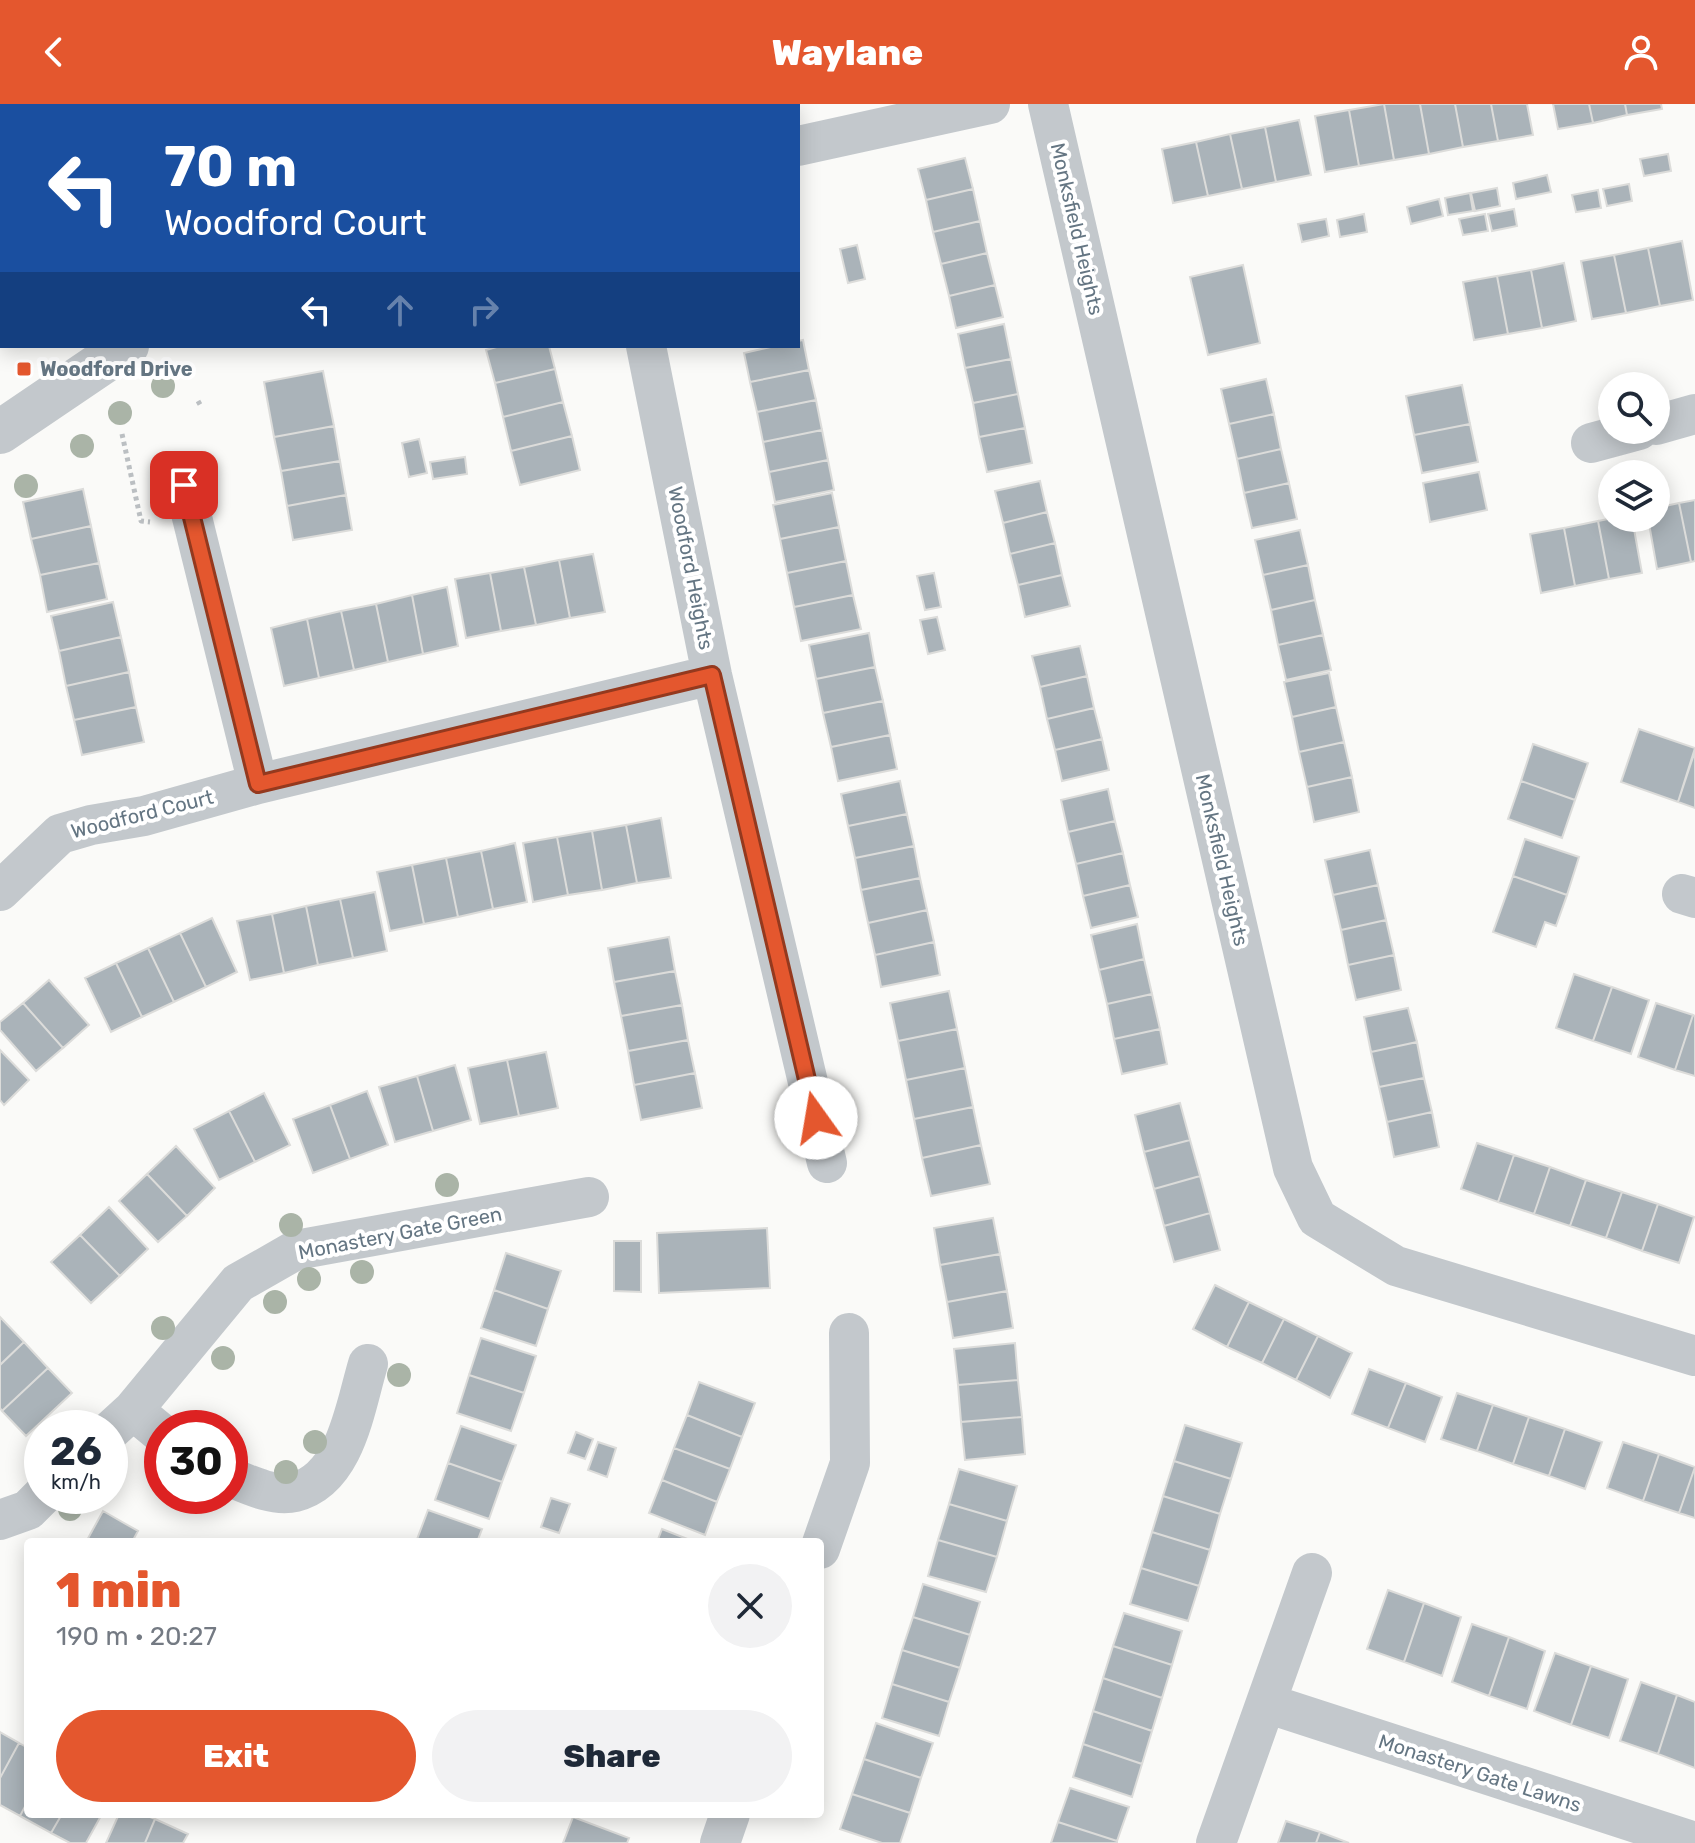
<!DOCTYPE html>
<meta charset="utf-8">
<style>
:root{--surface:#fff;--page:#f2f2f3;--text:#1f2937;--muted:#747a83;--accent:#e4572e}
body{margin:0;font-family:Rubik,sans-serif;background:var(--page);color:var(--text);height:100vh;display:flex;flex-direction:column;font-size:30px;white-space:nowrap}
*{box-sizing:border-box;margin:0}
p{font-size:26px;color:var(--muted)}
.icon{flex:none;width:44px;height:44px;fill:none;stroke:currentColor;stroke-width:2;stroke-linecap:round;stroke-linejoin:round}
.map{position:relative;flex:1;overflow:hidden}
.panel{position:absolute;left:24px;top:1434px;width:800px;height:280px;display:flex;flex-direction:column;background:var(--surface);border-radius:8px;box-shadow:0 4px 20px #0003}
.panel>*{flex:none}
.banner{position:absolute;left:0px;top:0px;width:800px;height:244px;box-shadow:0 4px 20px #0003;background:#1a4fa0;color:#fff;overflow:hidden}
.fabs{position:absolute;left:1598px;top:268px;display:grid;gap:16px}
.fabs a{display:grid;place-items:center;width:72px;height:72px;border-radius:50%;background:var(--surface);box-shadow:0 4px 20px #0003;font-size:40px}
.speed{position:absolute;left:24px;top:1306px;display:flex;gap:16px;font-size:40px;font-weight:700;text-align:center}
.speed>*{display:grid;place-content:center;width:104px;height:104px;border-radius:50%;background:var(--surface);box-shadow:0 4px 20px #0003;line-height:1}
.speed small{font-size:20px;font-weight:400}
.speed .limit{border:12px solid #d22;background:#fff;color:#111}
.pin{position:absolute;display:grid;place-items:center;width:68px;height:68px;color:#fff;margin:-34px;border-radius:16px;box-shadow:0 4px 12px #0006}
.me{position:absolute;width:88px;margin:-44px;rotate:347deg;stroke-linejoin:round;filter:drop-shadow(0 0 6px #0008)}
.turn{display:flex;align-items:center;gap:28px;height:168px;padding:0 32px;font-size:36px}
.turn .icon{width:104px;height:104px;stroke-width:2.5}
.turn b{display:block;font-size:56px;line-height:68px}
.lanes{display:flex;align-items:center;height:76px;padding:0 32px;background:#0003;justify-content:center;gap:40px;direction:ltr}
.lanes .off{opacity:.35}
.round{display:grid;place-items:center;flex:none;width:84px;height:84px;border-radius:42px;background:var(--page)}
.headline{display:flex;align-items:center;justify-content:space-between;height:136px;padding:0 32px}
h1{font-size:48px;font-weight:800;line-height:60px;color:var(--accent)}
.button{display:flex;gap:16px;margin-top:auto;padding:16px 32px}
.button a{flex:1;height:92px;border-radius:48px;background:var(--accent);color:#fff;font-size:32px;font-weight:800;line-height:92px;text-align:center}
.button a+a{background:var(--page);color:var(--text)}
header{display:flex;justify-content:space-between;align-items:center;height:104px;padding:0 32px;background:var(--accent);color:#fff;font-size:36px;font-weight:800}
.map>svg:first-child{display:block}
.building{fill:#aab3b9;stroke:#dcdcda;stroke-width:2}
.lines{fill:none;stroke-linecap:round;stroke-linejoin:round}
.path{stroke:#bbbfc2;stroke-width:5;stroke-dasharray:4 4;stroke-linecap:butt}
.minor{stroke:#c3c8cc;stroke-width:40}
.tertiary{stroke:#c3c8cc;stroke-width:44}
.tree{fill:#aab4a7}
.route-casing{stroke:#94391e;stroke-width:20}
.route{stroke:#e4572e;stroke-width:14}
.poi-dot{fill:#e4572e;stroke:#fff;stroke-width:3}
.labels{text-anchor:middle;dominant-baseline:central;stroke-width:8;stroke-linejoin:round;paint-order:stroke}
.street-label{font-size:20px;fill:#657683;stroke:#fff}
.poi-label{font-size:20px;font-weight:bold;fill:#657683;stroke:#fff;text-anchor:start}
</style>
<header><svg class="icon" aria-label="back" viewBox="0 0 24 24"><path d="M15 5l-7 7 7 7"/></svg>Waylane<svg class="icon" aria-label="person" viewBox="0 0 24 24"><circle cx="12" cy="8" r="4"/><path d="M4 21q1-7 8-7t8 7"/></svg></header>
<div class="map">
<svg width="1695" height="1739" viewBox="0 0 1695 1739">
<rect width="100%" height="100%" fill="#fafaf8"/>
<!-- building -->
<path class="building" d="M1384 0 1394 56 1359 62 1349 6Z
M1384 0H1420L1429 50 1394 56Z
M1420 0H1455L1463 43 1429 50Z
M1455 0H1491L1498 37 1463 43Z
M1491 0H1527L1533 31 1498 37Z
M1553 0H1589L1593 19 1558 25Z
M1589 0H1625L1627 11 1593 19Z
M1625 0H1661L1662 5 1627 11Z
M1349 6 1359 62 1325 68 1315 12Z
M1299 16 1311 71 1276 78 1265 23Z
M1265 23 1276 78 1242 85 1230 30Z
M1230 30 1242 85 1208 92 1196 38Z
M1196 38 1208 92 1173 99 1162 45Z
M1668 50 1671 67 1644 72 1640 55Z
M965 54 973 85 926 96 918 65Z
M1547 71 1551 88 1516 95 1513 79Z
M1629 80 1632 97 1607 102 1603 85Z
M1497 84 1500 102 1475 107 1471 89Z
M973 85 980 117 933 128 926 96Z
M1598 86 1601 104 1576 108 1572 91Z
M1470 89 1473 107 1448 111 1445 94Z
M1439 95 1443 112 1411 120 1407 103Z
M1514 105 1517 122 1492 127 1488 110Z
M1364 110 1367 128 1340 133 1337 116Z
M1485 110 1488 127 1463 131 1459 115Z
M1326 115 1329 132 1302 138 1298 120Z
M980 117 987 149 941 160 933 128Z
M1682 137 1693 196 1660 202 1648 144Z
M857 141 865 175 848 179 840 145Z
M1648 144 1660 202 1626 209 1614 151Z
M987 149 995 181 949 192 941 160Z
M1614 151 1626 209 1592 215 1581 157Z
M1564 159 1576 217 1542 224 1531 166Z
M1243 161 1260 239 1208 251 1190 173Z
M1531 166 1542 224 1508 230 1497 172Z
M1497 172 1508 230 1474 236 1463 178Z
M995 181 1003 213 956 224 949 192Z
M1004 220 1011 255 965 264 958 230Z
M803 236 809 266 750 278 744 249 775 242H798V237Z
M500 242H549L555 265 495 279 486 246Z
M1011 255 1018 290 973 299 965 264Z
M555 265 563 298 503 313 495 279Z
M809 266 816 296 757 308 750 278Z
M323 267 334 322 274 333 264 278Z
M1266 275 1274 310 1229 320 1221 285Z
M1462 281 1470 320 1414 331 1406 292Z
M1018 290 1025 324 979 333 973 299Z
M816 296 822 326 763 338 757 308Z
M563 298 572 332 511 347 503 313Z
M1274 310 1281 345 1237 355 1229 320Z
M1470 320 1478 358 1422 369 1414 331Z
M334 322 340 357 281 367 274 333Z
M1025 324 1032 359 987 368 979 333Z
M822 326 828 356 769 368 763 338Z
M572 332 580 366 520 381 511 347Z
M419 335 427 369 409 373 402 339Z
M1281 345 1289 379 1244 389 1237 355Z
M465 353 467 370 433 375 430 358Z
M828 356 834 386 775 398 769 368Z
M340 357 346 391 287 402 281 367Z
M1479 368 1487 406 1430 418 1423 379Z
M1040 377 1047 408 1003 419 995 387Z
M1289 379 1297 415 1252 424 1244 389Z
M83 385 91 422 31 435 23 398Z
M832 389 839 423 780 435 773 401Z
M346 391 352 426 293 436 287 402Z
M1695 396V457L1691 458 1679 399Z
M1679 399 1691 458 1657 465 1648 414H1656V404Z
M1047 408 1055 439 1010 450 1003 419Z
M1613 414H1632L1642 469 1609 475 1598 417Z
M1598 417 1609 475 1575 482 1564 424Z
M91 422 99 459 40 471 31 435Z
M839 423 846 457 787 469 780 435Z
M1564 424 1575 482 1541 489 1530 430Z
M1300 426 1308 461 1263 471 1255 436Z
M1055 439 1062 471 1018 481 1010 450Z
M593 450 605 508 570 514 559 456Z
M559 456 570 514 536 521 524 463Z
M846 457 853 491 794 503 787 469Z
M99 459 107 495 47 508 40 471Z
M1308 461 1315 496 1271 506 1263 471Z
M524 463 536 521 501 527 490 469Z
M490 469 501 527 466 534 455 475Z
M934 469 941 503 925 506 917 472Z
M1062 471 1070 502 1025 513 1018 481Z
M447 483 458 542 423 550 412 491Z
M412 491 423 550 388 558 376 500Z
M853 491 861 525 801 537 794 503Z
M1315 496 1323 531 1278 541 1271 506Z
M113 498 121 533 59 547 51 512Z
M376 500 388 558 354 566 341 507Z
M341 507 354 566 319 574 307 515Z
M937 513 945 546 928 550 920 516Z
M307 515 319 574 284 582 271 524Z
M869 529 875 563 816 575 809 541Z
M1323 531 1331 566 1286 576 1278 541Z
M121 533 129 568 66 582 59 547Z
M1080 542 1087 572 1040 583 1032 552Z
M875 563 883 597 823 609 816 575Z
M129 568 136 603 74 616 66 582Z
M1329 569 1336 603 1292 613 1284 578Z
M1087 572 1094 604 1047 615 1040 583Z
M883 597 890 631 831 643 823 609Z
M136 603 144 638 82 651 74 616Z
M1336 603 1344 638 1299 648 1292 613Z
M1094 604 1102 635 1055 646 1047 615Z
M1639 625 1695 644 1678 698 1621 678Z
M890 631 897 665 838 677 831 643Z
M1102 635 1109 666 1062 677 1055 646Z
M1344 638 1352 673 1307 683 1299 648Z
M1533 640 1588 659 1575 696 1521 677Z
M1695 647V704L1678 698Z
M1352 673 1359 708 1314 718 1307 683Z
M900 677 907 710 848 722 841 690Z
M1521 677 1575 696 1562 734 1508 715Z
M1108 685 1115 717 1068 728 1061 696Z
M907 710 914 742 855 754 848 722Z
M661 714 671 774 637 779 626 721Z
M1115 717 1123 749 1076 760 1068 728Z
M626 721 637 779 602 786 592 727Z
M592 727 602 786 568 791 557 733Z
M557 733 568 791 533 798 523 739Z
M1525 735 1579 753 1567 791 1513 772Z
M515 739 527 798 493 805 481 747Z
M914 742 920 774 861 786 855 754Z
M1370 746 1378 781 1333 791 1325 756Z
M481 747 493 805 458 813 446 754Z
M1123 749 1130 781 1083 792 1076 760Z
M446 754 458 813 424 820 412 761Z
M412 761 424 820 390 827 377 768Z
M1513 772 1567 791 1556 822 1545 818 1536 843 1493 828Z
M920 774 927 806 868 819 861 786Z
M1130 781 1138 813 1091 824 1083 792Z
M1378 781 1386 816 1341 826 1333 791Z
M375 788 387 847 353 854 340 795Z
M340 795 353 854 318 861 306 802Z
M306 802 318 861 284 869 272 810Z
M927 806 934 838 875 851 868 819Z
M272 810 284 869 250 876 237 817Z
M212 814 237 868 206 883 180 829Z
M1386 816 1394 851 1348 861 1341 826Z
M1137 820 1144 855 1099 866 1091 831Z
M180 829 206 883 174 898 148 844Z
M669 833 675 867 614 878 608 844Z
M934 838 940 871 881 883 875 851Z
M148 844 174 898 142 913 116 859Z
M1394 851 1401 886 1356 896 1348 861Z
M1144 855 1152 890 1107 900 1099 866Z
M116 859 142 913 111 928 85 874Z
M675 867 682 901 621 912 614 878Z
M1574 870 1612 883 1593 937 1556 924Z
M49 876 89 921 63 944 23 899Z
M1612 883 1649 896 1631 950 1593 937Z
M949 887 957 925 898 937 890 899Z
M1152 890 1160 925 1114 935 1107 900Z
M23 899 63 944 36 967 0 926V918Z
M1656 899 1693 911 1675 966 1638 953Z
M682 901 688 936 628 947 621 912Z
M1408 904 1417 938 1371 948 1364 913Z
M1693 911 1695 912V972L1675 966Z
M957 925 965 964 906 976 898 937Z
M1160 925 1167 960 1122 970 1114 935Z
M688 936 695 969 634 981 628 947Z
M1417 938 1424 974 1379 983 1371 948Z
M0 946 29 976 4 1001 0 996Z
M546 948 558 1004 519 1012 507 956Z
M507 956 519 1012 480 1020 468 964Z
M455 961 471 1016 433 1027 417 972Z
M965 964 973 1003 914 1015 906 976Z
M695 969 702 1004 641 1016 634 981Z
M417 972 433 1027 395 1038 379 983Z
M1424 974 1432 1008 1387 1018 1379 983Z
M367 987 388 1041 350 1055 330 1001Z
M264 989 290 1041 255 1058 229 1007Z
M1180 999 1190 1036 1144 1048 1135 1011Z
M330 1001 350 1055 313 1069 293 1015Z
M973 1003 981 1041 922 1054 914 1015Z
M229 1007 255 1058 219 1076 194 1025Z
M1432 1008 1439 1043 1394 1053 1387 1018Z
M1190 1036 1200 1072 1154 1085 1144 1048Z
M1477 1039 1514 1051 1498 1098 1461 1085Z
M981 1041 990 1080 931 1092 922 1054Z
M176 1042 215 1084 187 1112 147 1070Z
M1514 1051 1550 1063 1534 1110 1498 1098Z
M1550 1063 1586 1076 1570 1122 1534 1110Z
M147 1070 187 1112 158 1138 119 1097Z
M1200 1072 1210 1109 1164 1122 1154 1085Z
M1586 1076 1622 1088 1606 1134 1570 1122Z
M1622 1088 1658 1100 1642 1147 1606 1134Z
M1658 1100 1694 1113 1679 1159 1642 1147Z
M109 1103 148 1145 120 1172 80 1131Z
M1210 1109 1220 1146 1174 1158 1164 1122Z
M993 1114 1000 1150 940 1161 934 1124Z
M767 1124 770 1184 659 1189 657 1129Z
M80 1131 120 1172 91 1199 51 1158Z
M614 1137H641V1188L614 1187Z
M506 1149 561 1167 548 1205 494 1186Z
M1000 1150 1007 1187 947 1198 940 1161Z
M1215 1181 1249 1198 1227 1243 1193 1225Z
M494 1186 548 1205 536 1242 481 1224Z
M1007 1187 1013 1224 953 1234 947 1198Z
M1249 1198 1284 1215 1262 1259 1227 1243Z
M0 1213 24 1238 0 1261Z
M1284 1215 1318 1232 1296 1276 1262 1259Z
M1318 1232 1352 1249 1330 1294 1296 1276Z
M481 1234 536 1252 524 1289 469 1271Z
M24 1238 48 1264 2 1307 0 1304V1261Z
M1015 1239 1018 1276 958 1281 954 1245Z
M48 1264 72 1289 26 1332 2 1307Z
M1369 1265 1406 1279 1388 1324 1352 1310Z
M469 1271 524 1289 511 1327 457 1309Z
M1018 1276 1022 1313 961 1318 958 1281Z
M699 1278 755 1299 742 1333 687 1311Z
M1406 1279 1442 1293 1425 1338 1388 1324Z
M1457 1289 1493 1301 1477 1347 1441 1335Z
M1493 1301 1529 1313 1513 1360 1477 1347Z
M687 1311 742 1333 730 1365 674 1344Z
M1022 1313 1025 1350 965 1356 961 1318Z
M1529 1313 1565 1325 1549 1372 1513 1360Z
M1185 1321 1242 1339 1231 1375 1174 1357Z
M461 1322 516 1341 502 1378 448 1359Z
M1565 1325 1602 1338 1585 1385 1549 1372Z
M576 1328 593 1335 585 1355 568 1349Z
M598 1338 616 1344 607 1373 588 1366Z
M1623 1338 1659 1350 1643 1397 1607 1384Z
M674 1344 730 1365 717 1398 662 1376Z
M1659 1350 1695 1363 1679 1409 1643 1397Z
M1174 1357 1231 1375 1220 1410 1163 1392Z
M448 1359 502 1378 489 1415 435 1396Z
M1695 1363V1414L1679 1409Z
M959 1365 1017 1382 1007 1417 949 1400Z
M662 1376 717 1398 705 1431 649 1409Z
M1163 1392 1220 1410 1210 1446 1152 1428Z
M551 1394 570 1400 559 1429 541 1423Z
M949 1400 1007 1417 997 1453 938 1436Z
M428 1406 482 1425 477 1438H416Z
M103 1407 138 1427 132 1438H86Z
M662 1425 695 1438H657Z
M1152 1428 1210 1446 1199 1482 1141 1464Z
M938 1436 997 1453 986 1488 928 1472Z
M1141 1464 1199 1482 1188 1517 1130 1500Z
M923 1480 980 1498 970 1531 913 1513Z
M1388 1486 1424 1499 1404 1558 1367 1545Z
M1424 1499 1461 1513 1442 1572 1404 1558Z
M1124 1509 1182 1527 1172 1561 1113 1542Z
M913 1513 970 1531 960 1564 902 1546Z
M1472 1520 1509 1533 1489 1592 1452 1578Z
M1509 1533 1545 1547 1527 1605 1489 1592Z
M1113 1542 1172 1561 1162 1594 1103 1574Z
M902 1546 960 1564 949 1598 892 1580Z
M1555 1549 1591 1562 1571 1621 1534 1607Z
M1591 1562 1628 1575 1609 1634 1571 1621Z
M1103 1574 1162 1594 1152 1627 1093 1607Z
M1641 1578 1677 1591 1658 1650 1620 1637Z
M892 1580 949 1598 939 1632 882 1614Z
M1677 1591 1695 1598V1664L1658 1650Z
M1093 1607 1152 1627 1142 1660 1083 1640Z
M876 1619 933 1639 921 1674 864 1655Z
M0 1628 19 1639 0 1674Z
M19 1639 28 1644V1697L20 1712 0 1701V1674Z
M1083 1640 1142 1660 1132 1693 1073 1673Z
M864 1655 921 1674 910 1709 852 1690Z
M1070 1684 1129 1703 1117 1737 1058 1718Z
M852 1690 910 1709 900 1739H882L840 1725Z
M28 1697V1710H62L51 1729 20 1712Z
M62 1710H102L86 1739H70L51 1729Z
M119 1710H143L155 1715 145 1739H106Z
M573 1713 629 1734 627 1739H563Z
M155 1715 188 1730 183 1739H145Z
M1286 1717 1320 1728 1316 1739H1278Z
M1058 1718 1117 1737V1739H1051Z
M1320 1728 1349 1739H1316Z"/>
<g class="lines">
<!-- path -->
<path class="path" d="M198 297 202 304
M122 330 141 417 150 418"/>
<!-- minor -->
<path class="minor" d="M109 0 110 2
M1048 0 1293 1064 1317 1114 1396 1162 1695 1252
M213 2 218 0
M798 42 990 0
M646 242 712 571 827 1059
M1656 321 1695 310
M1591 339 1639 326
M184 381 258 680
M0 787 60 730 91 721 144 712 258 680 712 571
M1682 790 1695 794
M133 1306 162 1330
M110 1327 133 1306 238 1179 296 1146 589 1093
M230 1373C249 1381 274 1393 295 1388 346 1375 355 1303 368 1260
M0 1416 28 1406 42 1392
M820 1445 850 1359 849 1229
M1266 1599 1695 1738
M720 1739 730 1710
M1216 1739 1312 1469"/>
<!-- tertiary -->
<path class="tertiary" d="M592 0 593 2
M0 328 127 242"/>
</g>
<!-- trees -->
<g class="tree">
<circle cx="163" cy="282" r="12"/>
<circle cx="120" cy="309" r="12"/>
<circle cx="82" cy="342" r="12"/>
<circle cx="26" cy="382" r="12"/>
<circle cx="447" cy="1081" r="12"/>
<circle cx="291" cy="1121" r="12"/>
<circle cx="362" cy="1168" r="12"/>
<circle cx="309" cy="1175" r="12"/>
<circle cx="275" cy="1198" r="12"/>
<circle cx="163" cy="1224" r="12"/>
<circle cx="223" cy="1254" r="12"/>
<circle cx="399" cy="1271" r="12"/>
<circle cx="315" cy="1338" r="12"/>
<circle cx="286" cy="1368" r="12"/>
<circle cx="70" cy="1405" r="12"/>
</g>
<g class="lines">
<defs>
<path id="route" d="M184 381 258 680 712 571 816 1014"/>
</defs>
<!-- route casing -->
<use href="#route" class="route-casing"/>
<!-- route -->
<use href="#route" class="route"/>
</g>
<!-- markers -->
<rect class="poi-dot" x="16" y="257" width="16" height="16" rx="4"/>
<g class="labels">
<!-- street labels -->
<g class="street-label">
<text transform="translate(1077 125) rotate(77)">Monksfield Heights</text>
<text transform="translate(691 464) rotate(79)">Woodford Heights</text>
<text transform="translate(142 710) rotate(-14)">Woodford Court</text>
<text transform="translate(1222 756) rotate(77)">Monksfield Heights</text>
<text transform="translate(400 1129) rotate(-11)">Monastery Gate Green</text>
<text transform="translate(1480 1669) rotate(18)">Monastery Gate Lawns</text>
</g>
<!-- poi labels -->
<g class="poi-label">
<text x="40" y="265">Woodford Drive</text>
</g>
</g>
</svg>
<div class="fabs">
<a><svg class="icon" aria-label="search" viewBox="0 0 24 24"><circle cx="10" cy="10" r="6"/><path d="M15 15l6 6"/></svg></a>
<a><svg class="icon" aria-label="layers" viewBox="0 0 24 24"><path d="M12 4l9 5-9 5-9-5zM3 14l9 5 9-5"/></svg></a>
</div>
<div class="speed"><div>26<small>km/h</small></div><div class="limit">30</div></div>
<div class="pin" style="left:184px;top:381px;background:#d93025"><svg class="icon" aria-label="arrive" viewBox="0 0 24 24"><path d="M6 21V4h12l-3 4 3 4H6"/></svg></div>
<svg class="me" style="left:816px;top:1014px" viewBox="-20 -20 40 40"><circle r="19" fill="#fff"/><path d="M0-13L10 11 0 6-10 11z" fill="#e4572e"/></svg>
<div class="banner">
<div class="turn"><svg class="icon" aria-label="left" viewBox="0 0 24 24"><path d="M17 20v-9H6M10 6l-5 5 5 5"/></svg><div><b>70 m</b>Woodford Court</div></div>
<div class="lanes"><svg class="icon" aria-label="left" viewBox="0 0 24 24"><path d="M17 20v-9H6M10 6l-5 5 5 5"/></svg><svg class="icon off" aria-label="ahead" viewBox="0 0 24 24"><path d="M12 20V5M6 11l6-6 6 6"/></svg><svg class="icon off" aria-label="right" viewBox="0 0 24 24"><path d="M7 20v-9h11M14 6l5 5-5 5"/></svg></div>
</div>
<section class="panel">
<div class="headline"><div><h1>1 min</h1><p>190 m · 20:27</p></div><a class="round"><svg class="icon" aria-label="close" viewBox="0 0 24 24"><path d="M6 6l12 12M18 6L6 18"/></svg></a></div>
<div class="button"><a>Exit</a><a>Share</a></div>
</section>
</div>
